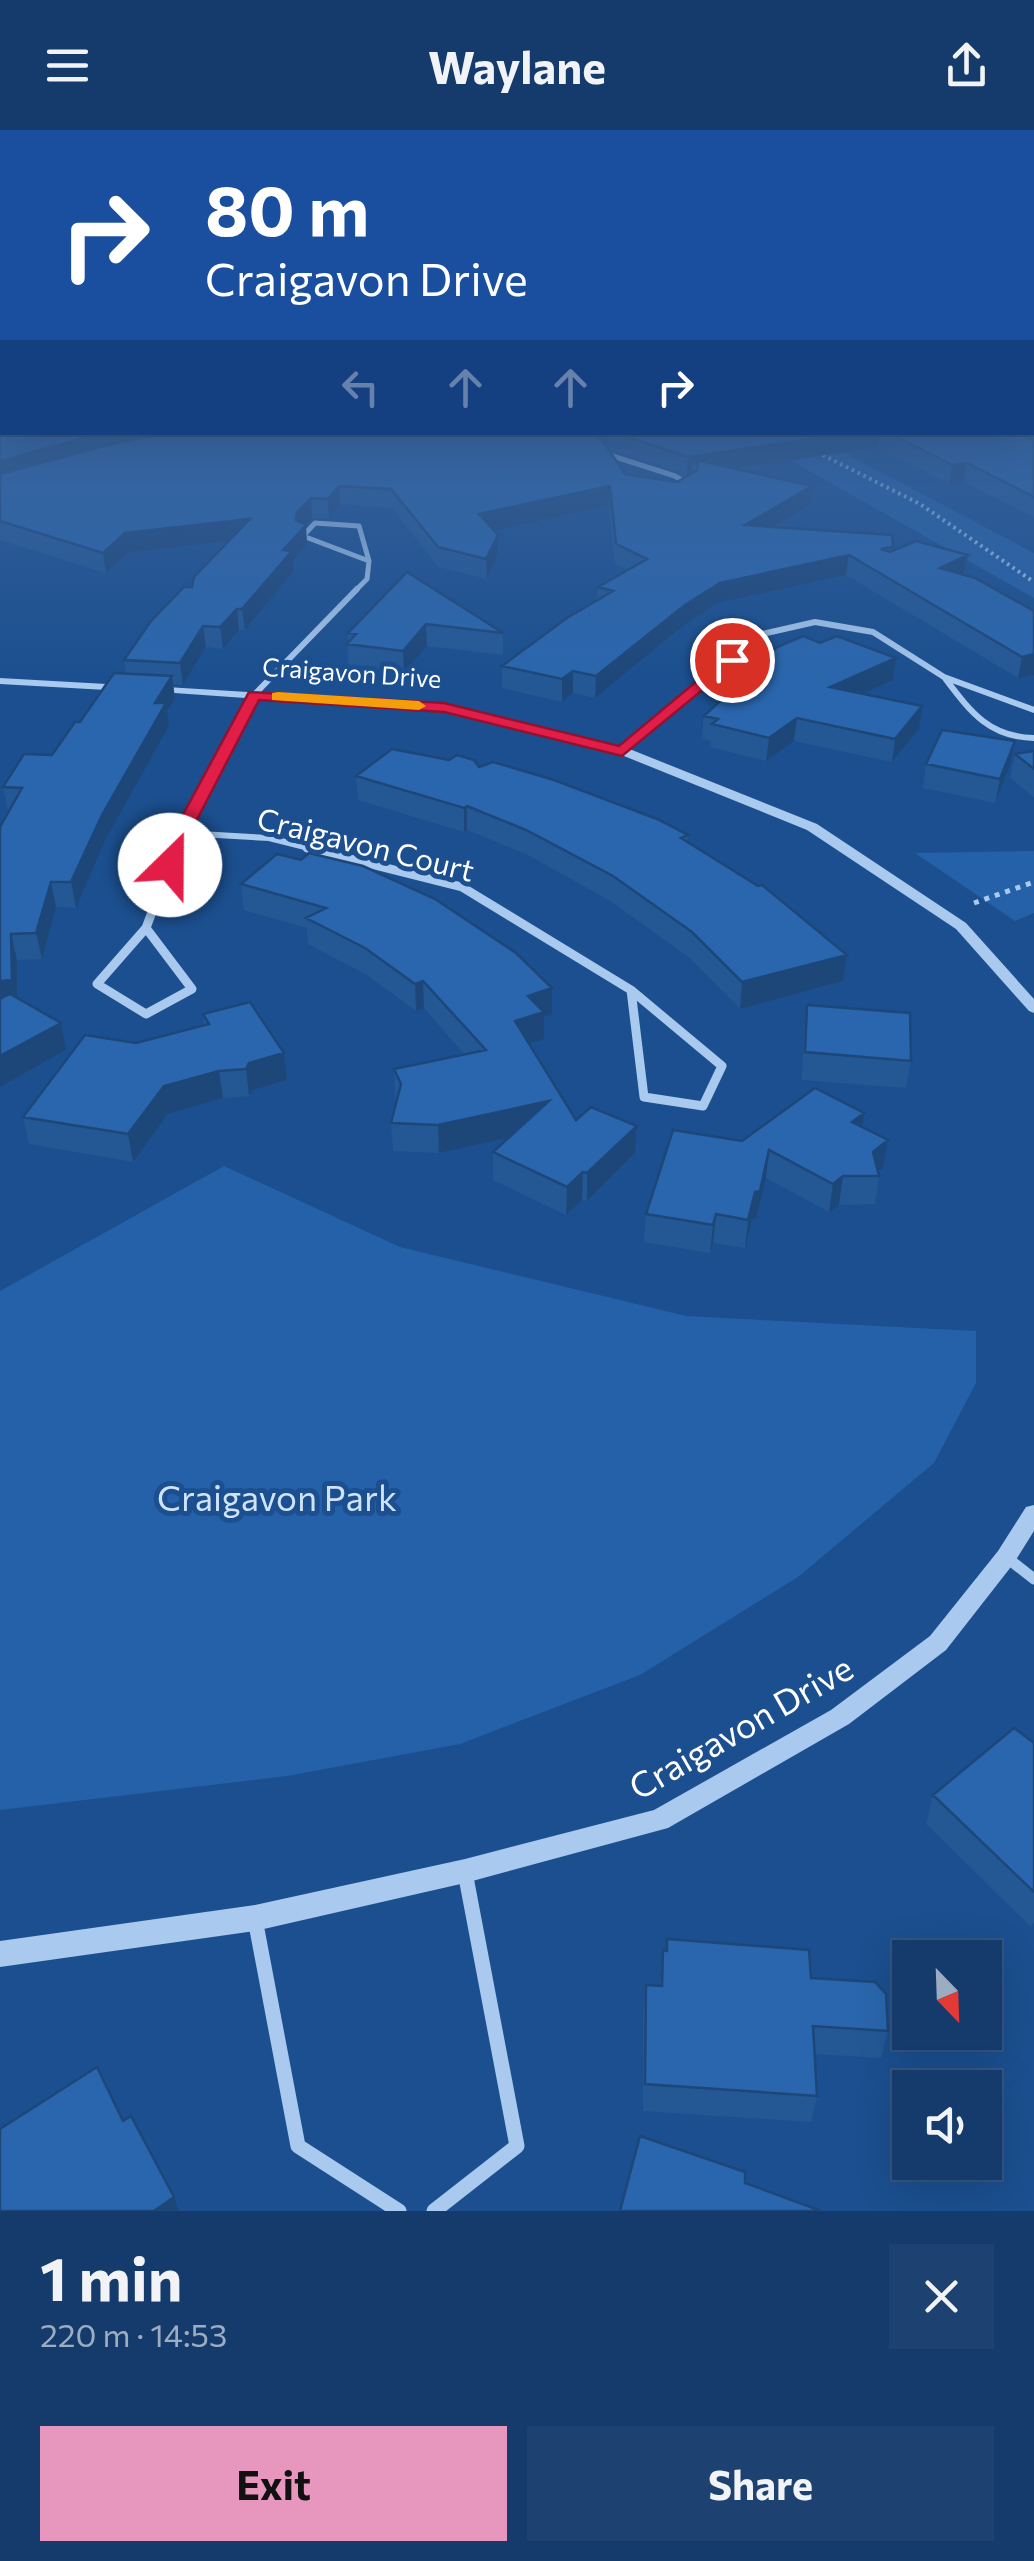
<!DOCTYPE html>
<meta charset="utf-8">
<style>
:root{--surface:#143b6b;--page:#1d4271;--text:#f1f3f6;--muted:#9dadc1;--line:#33557e;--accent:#e797bd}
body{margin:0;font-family:Commissioner,sans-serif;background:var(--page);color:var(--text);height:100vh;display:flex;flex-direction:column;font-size:38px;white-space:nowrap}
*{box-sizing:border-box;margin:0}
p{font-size:32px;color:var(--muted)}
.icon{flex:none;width:55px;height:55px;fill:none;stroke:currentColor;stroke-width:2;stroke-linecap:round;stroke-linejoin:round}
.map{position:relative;height:2081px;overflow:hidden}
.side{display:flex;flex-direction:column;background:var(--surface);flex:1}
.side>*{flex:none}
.top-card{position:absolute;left:0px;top:0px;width:1035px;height:305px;box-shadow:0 10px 40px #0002,0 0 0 2px var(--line);background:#1a4fa0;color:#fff;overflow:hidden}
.needle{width:65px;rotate:157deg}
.tools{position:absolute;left:892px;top:1810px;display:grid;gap:20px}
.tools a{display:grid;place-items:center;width:110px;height:110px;border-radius:0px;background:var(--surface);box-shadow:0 10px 40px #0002,0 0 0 2px var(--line);font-size:50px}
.pin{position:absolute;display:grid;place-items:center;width:85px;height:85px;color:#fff;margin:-42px;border:5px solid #fff;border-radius:50%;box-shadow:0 2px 10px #0007}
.me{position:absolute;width:110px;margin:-55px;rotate:23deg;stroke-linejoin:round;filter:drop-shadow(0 0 8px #0008)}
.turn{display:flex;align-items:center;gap:35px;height:210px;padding:0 40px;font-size:45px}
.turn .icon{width:130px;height:130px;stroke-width:2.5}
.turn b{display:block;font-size:70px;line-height:85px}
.lanes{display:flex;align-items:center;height:95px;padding:0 40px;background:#0003;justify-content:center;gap:50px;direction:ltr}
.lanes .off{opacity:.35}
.round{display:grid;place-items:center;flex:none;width:105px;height:105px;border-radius:0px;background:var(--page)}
.head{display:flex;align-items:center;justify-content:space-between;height:170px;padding:0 40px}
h1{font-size:60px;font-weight:700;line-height:75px}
.action{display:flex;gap:20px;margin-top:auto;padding:20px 40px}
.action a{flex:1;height:115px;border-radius:0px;background:var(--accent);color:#111;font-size:40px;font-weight:700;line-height:115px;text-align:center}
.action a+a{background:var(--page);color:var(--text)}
header{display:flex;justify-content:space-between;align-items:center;height:130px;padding:0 40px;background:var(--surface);font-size:45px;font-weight:700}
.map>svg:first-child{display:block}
.green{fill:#2461a8}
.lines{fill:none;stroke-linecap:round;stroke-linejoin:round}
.path-far1{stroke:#a9c9ee;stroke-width:4;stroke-dasharray:2.5 4;stroke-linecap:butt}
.path{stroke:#a9c9ee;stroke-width:5;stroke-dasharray:5 6;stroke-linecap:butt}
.minor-far4{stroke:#a9c9ee;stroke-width:5}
.minor-far3{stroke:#a9c9ee;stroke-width:6}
.minor-far2{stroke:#a9c9ee;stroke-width:9}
.minor-far1{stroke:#a9c9ee;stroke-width:11}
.minor{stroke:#a9c9ee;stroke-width:15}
.tertiary{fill:#a9c9ee;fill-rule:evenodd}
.wall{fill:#245895;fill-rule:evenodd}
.shaded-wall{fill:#1d4779}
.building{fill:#2a66ad;stroke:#1d4779;stroke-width:2.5}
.route{fill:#e11d48;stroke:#92132f;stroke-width:2.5}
.slow{fill:#f59e0b}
.labels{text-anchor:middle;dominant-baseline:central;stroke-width:10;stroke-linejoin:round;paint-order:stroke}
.far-street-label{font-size:25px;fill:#fff;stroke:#1b4f8f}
.street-label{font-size:30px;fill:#fff;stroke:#1b4f8f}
.near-park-label{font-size:35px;fill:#cfe3fa;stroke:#1b4f8f}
.near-street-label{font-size:35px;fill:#fff;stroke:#1b4f8f}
</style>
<header><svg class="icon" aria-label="menu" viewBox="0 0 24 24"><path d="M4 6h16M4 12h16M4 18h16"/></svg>Waylane<svg class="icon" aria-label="share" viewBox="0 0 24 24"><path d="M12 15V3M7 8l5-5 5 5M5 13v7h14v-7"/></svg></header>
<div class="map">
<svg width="1034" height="2081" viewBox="0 0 1034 2081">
<rect width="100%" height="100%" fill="#1b4f8f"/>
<!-- green -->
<path class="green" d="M742 303H807L1034 423V468Z
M1034 721V783L1015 791 915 723Z
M224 1036 400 1117 686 1186 976 1201V1253L934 1333 798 1447 640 1545 460 1614 287 1646 0 1680V1161Z"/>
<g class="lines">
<!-- path-far1 -->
<path class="path-far1" d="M817 322 920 374 1034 452"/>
<!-- path -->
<path class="path" d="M974 773 1034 752"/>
<!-- minor-far4 -->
<path class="minor-far4" d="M603 323 675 346 690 355
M315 393 359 396 369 431 303 406Z
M355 461 367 449 369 431"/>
<!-- minor-far3 -->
<path class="minor-far3" d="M1034 580 944 547C970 581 988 607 1034 608
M623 621 762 504 815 492 873 502 944 547
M182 703 269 708 317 720
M176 720 254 565 357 459"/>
<!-- minor-far2 -->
<path class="minor-far2" d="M307 718 462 757 631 860
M146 798 192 859 146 884 97 854Z
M146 798 176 718
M631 860 722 936 703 976 644 967Z"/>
<!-- minor-far1 -->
<path class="minor-far1" d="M1006 1427 1034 1449"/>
<!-- minor -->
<path class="minor" d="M255 1789 298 2016 399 2081
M434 2081 517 2016 465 1742"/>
<!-- tertiary -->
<path class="tertiary" d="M0 548 124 555 130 558 124 561 0 554Z
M150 556 444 574 627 618 817 694 966 793 1034 869V883L1029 881 956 799 807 700 619 624 444 582 146 561 144 559Z
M1034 1375V1401L1014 1433 946 1520 849 1594 668 1698 465 1753 255 1801 0 1837V1811L255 1775 465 1729 654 1680 831 1580 930 1506 998 1421 1026 1377Z"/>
</g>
<!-- wall -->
<path class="wall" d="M0 262H2V302H1032V262H1034V388L964 352 949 354 878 317 733 339 810 375 774 397 893 417 892 421 968 425 965 445 1034 481V545L1018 548 846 445 718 473 683 496 595 568 573 563 562 572 502 558V536L597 470 598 457 628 440 615 434 609 375 494 401 498 405V424L487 449 438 437 392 378 340 374 329 388H312L305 394 307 414 293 431 294 441 245 500H239L223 519 206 517 183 555 173 554 175 569 167 581 169 596 106 709 76 778 56 777 42 829 17 830V868L66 920 0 957V697L8 681 3 657 52 625 126 543 124 530 192 457 229 411 128 423 106 443 0 410ZM607 318 687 345H689L677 352 625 344Z
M407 442 503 503V525L427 516 404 543 348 536V503Z
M893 550 863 564 919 599 892 632 794 611 766 631 710 617 711 611 702 609 704 586Z
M1015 611 1010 635 995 673 923 658 926 634Z
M1034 621V667L1010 648 1015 624Z
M479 637 688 705 687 712 847 825 843 851 740 879 690 828 612 772 526 724 467 700 464 702 358 670 356 646Z
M277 724 552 858V885L544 887V909L529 914 576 990 637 996 635 1023 587 1071 582 1070 566 1085 493 1050V1022L509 1008 439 1023 393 1021 391 993 397 970 395 967 394 939 465 925 424 878 416 881 367 845 308 814 307 798 244 780 241 754Z
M807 875 911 931 906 958 802 950 804 902Z
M203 884 287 950 253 960 249 966 223 968 168 984 133 1032 29 1014 23 987 136 913 204 895Z
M862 997 888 1010 883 1038 878 1042 879 1046 875 1074 839 1075 829 1082 766 1048 756 1089 752 1090 745 1118 713 1113 710 1123 644 1112 646 1084 742 1011Z
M1034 1613V1793L1030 1796 926 1694 933 1665Z
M667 1809 811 1848 888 1901 881 1928 815 1924 817 1966 811 1992 643 1981V1882L646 1855 660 1856 663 1820 666 1821Z"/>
<!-- shaded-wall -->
<path class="shaded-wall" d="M107 302H200L0 350V331Z
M859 302H880L878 317 697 344 698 334 692 329 691 345H687L688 327Z
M967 333 964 352 949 354 952 335Z
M339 356 340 374 329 388 328 369Z
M610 356 609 375 480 404 479 384Z
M812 356 810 375 744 414 745 395Z
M311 368 312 388 298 402 306 395 307 414 293 431 294 441 245 500 242 479 283 420 296 390 297 382Z
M250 389 252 408 128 423 106 443 103 423 125 403Z
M498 405V424L487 449 486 429Z
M849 425 846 445 718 473 683 496 595 568 596 546 685 475 720 453Z
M968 425 964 445 940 438Z
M237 479 239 500 223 519 220 497Z
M426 494 427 516 404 543 403 521Z
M203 496 206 517 183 555 180 533Z
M1034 524V545L1018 548 1022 527Z
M896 528 893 550 828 580 830 557Z
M573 541V563L562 572V549Z
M172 546 175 569 167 581 169 596 106 709 76 778 71 752 155 573Z
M922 576 919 599 892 632 895 609Z
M797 588 794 611 766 631 769 608Z
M1015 611 1010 635 995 673 1000 649Z
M467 676V700L464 702V678Z
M51 752 56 777 42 829 36 803Z
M11 804 17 830V876L0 878V851Z
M847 825 843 851 740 879 742 852Z
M423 851 424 878 416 881 415 854Z
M552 858V885L544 887V909L515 918V891L528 866Z
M61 893 66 920 0 957V926Z
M284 923 287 950 253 960 249 966 246 939 249 933Z
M219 941 223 968 168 984 133 1032 128 1004 164 956Z
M549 971V999L439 1023 438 995Z
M864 983 860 1011 852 992Z
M637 996 635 1023 587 1071V1043Z
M888 1010 883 1038 873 1046V1022Z
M769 1020 766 1048 756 1089 752 1090 745 1118 748 1090Z
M583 1042 582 1070 566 1085 567 1057Z
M843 1046 839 1075 829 1082 833 1054Z
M716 1084 713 1113 710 1123 713 1095Z
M174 2067 179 2081H154Z"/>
<!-- building -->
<path class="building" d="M0 262H2V296L0 293Z
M1032 262H1034V300L1032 299Z
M3 302H107L0 331V305Z
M168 302H589L603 311 625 344 677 352 697 340 698 334 692 329 812 356 745 395 892 405 893 417 881 419 890 422 916 411 968 425 940 438 975 448 1034 481V524L1022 527 849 425 720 453 685 475 596 546 573 541 562 549 502 536 567 488 613 461 598 457 647 429 616 414 610 356 479 384 498 405 486 429 438 417 391 359 339 356 328 369 311 368 297 382 296 390 306 395 283 420 292 421 242 479H237L220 497 203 496 180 533 124 530 151 491 184 457H192L194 447 250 389 125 403 103 423 0 391V344L104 316Z
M613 302H859L688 327Z
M887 302H1016L1034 311V367L967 333 952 335Z
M407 442 503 503 426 494 403 521 347 514 356 504 348 503Z
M803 506 820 513 837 506 896 528 830 557 922 576 895 609 797 588 769 608 712 594 718 589 704 586 777 517Z
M114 543 172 546 155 573H166L102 685 71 752H51L36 803 11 804 12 850 0 851V697L22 658 3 657 24 624 52 625 75 592H80Z
M942 600 1015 611 1000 649 926 634Z
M392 619 449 630 457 625 474 630 479 637 493 632 554 650 657 689 688 705 681 708 758 756 762 755 847 825 742 852 692 802 613 746 526 700 467 676 464 678 356 646Z
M1034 621V639L1015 624Z
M309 723 363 736 435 769 516 823 552 858 528 866 544 882 515 891 576 990 591 977 637 996 587 1043 583 1042 567 1057 493 1022 549 971 438 995 391 993 401 954 394 939 486 920 423 851 415 854 365 818 306 788 326 778 241 754 277 724 301 730Z
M10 864 61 893 0 926V869Z
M250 872 284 923 249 933 246 939 219 941 164 956 128 1004 23 987 85 905 136 913 209 894 203 884Z
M807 875 910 883 911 931 805 922Z
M815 958 864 983 852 992 888 1010 873 1022 879 1046H843L833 1054 769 1020 760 1061 755 1062 748 1090 716 1084 713 1095 646 1084 673 1000 742 1011Z
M1014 1598 1034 1613V1762L933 1665Z
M667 1809 809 1820 811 1848 875 1852 886 1864 888 1901 813 1896 817 1966 645 1954 646 1855 662 1856 663 1820 667 1821Z
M97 1937 123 1991 131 1986 174 2067 154 2081H0V1999Z
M640 2006 745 2042V2053L821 2081H620Z"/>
<!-- sky -->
<linearGradient id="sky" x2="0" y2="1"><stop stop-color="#0f2b4f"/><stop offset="0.47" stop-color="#39639b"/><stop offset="1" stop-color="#39639b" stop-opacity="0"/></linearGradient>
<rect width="1034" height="554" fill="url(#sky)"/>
<!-- route -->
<path class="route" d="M727 526 739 530 622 626 444 582 259 570 190 703 179 735 170 740 161 735 173 703 249 562 444 573 619 616Z"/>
<!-- slow -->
<path class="slow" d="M278 562 419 571 426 576 419 580 272 570V563Z"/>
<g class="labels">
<!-- far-street labels -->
<g class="far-street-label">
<text transform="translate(352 542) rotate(4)">Craigavon Drive</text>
</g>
<!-- street labels -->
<g class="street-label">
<text transform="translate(366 713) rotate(14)">Craigavon Court</text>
</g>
<!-- near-park labels -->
<g class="near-park-label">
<text x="277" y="1366">Craigavon Park</text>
</g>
<!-- near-street labels -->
<g class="near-street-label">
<text transform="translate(740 1596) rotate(-30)">Craigavon Drive</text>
</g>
</g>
</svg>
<div class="tools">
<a><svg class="needle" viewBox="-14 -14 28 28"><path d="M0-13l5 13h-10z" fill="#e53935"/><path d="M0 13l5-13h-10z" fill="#9dadc1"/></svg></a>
<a><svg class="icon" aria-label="sound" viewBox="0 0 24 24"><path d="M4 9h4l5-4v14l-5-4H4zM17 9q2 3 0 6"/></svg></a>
</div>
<div class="pin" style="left:732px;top:530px;background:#d93025"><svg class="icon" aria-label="arrive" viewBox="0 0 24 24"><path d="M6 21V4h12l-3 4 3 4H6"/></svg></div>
<svg class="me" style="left:170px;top:735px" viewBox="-20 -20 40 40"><circle r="19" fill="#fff"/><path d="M0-13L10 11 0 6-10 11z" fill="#e11d48"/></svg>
<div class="top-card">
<div class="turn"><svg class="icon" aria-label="right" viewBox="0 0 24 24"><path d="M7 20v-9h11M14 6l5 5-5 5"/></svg><div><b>80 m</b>Craigavon Drive</div></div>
<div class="lanes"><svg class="icon off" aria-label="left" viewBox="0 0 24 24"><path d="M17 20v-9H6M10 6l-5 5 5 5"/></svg><svg class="icon off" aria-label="ahead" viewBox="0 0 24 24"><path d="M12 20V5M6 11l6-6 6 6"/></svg><svg class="icon off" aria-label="ahead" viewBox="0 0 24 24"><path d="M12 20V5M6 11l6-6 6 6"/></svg><svg class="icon" aria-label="right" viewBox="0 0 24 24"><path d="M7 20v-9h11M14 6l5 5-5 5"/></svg></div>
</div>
</div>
<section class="side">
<div class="head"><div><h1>1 min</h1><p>220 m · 14:53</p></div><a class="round"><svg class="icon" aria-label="close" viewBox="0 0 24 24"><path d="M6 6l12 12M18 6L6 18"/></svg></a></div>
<div class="action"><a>Exit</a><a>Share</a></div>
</section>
